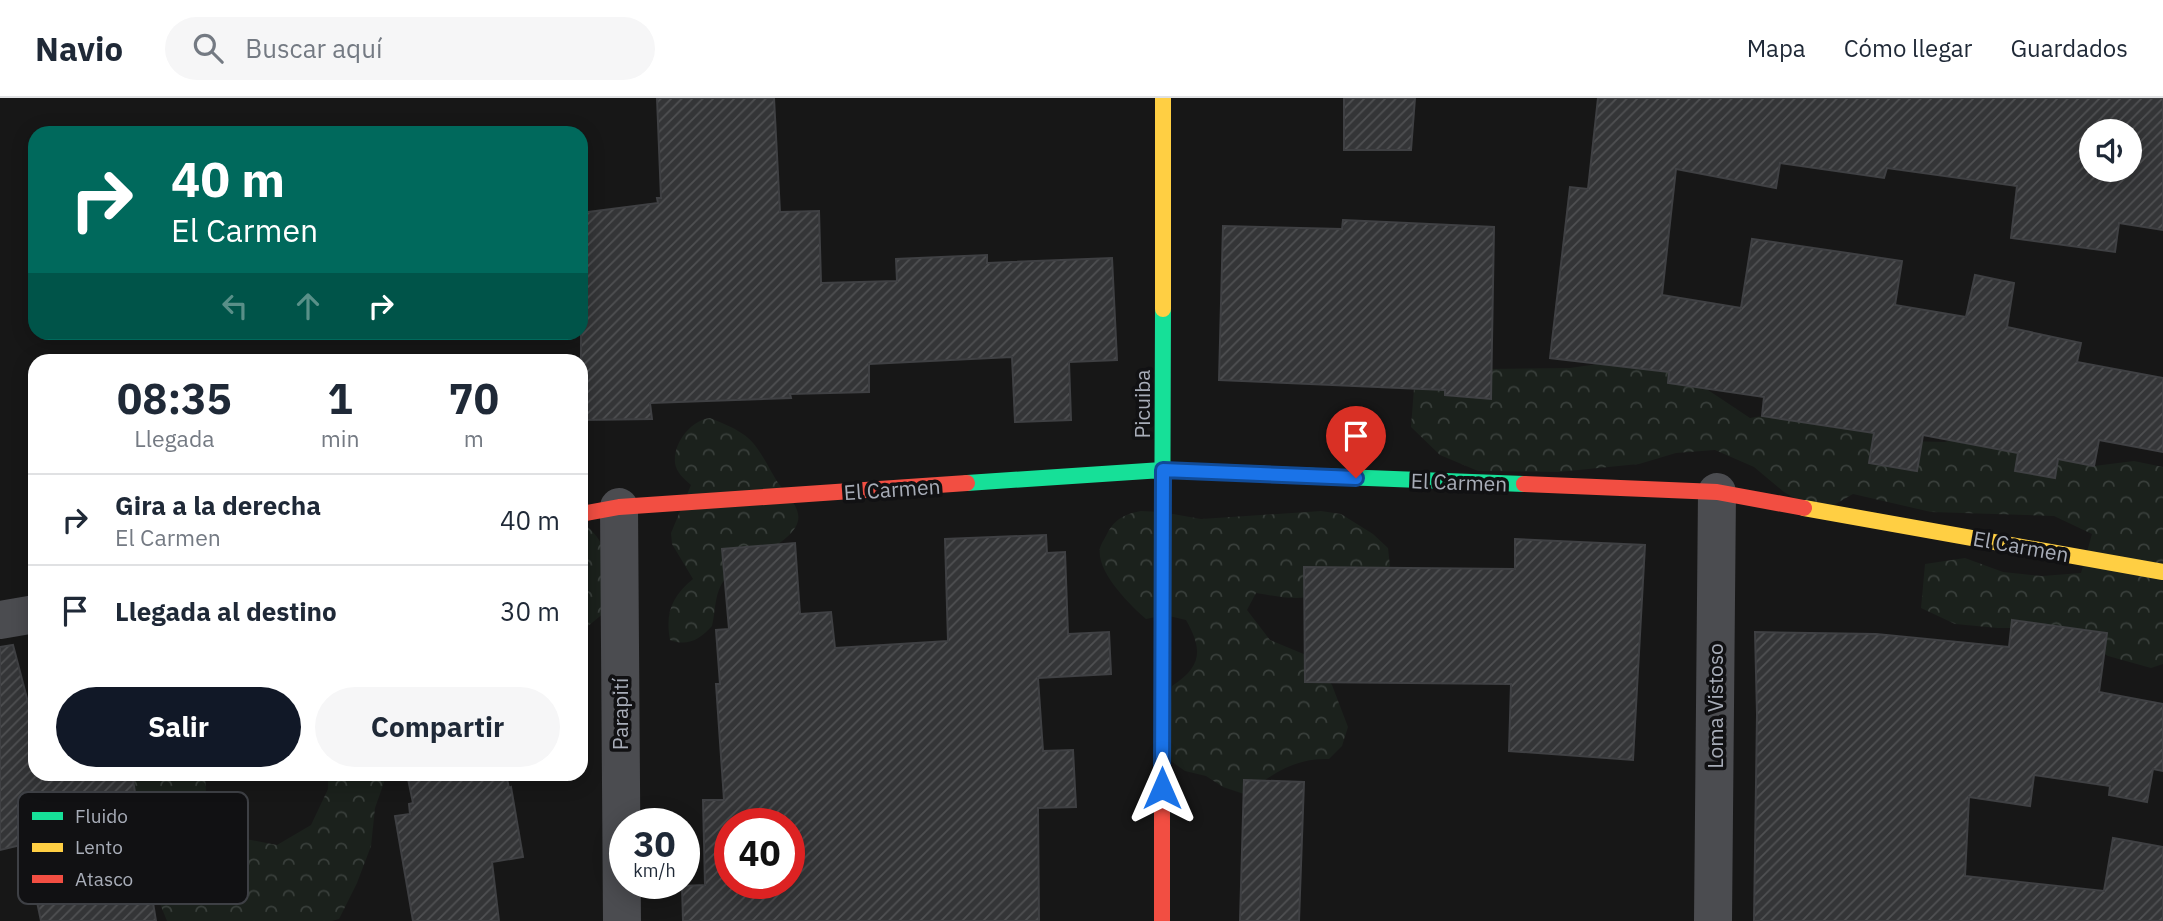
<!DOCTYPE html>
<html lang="es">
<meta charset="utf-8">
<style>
:root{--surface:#fff;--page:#f6f6f7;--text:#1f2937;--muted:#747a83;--line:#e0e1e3;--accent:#111827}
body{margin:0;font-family:"IBM Plex Sans",sans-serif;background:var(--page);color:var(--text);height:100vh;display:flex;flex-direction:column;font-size:26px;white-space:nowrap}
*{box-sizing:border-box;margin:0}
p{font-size:23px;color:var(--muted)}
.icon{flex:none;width:38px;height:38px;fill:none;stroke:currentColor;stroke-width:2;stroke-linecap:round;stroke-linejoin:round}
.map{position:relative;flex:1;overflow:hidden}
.sheet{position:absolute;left:28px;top:256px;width:560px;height:427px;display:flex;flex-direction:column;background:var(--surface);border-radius:21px;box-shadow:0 4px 18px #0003}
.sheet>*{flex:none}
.top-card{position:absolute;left:28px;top:28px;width:560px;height:214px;border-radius:21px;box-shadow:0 4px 18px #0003;background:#00695c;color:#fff;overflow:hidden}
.buttons{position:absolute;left:2079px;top:21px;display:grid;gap:14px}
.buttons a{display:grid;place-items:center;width:63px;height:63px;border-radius:50%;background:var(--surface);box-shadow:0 4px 18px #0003;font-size:35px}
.speed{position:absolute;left:609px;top:710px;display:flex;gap:14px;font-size:35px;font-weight:700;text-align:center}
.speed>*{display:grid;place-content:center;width:91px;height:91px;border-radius:50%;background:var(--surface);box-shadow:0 4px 18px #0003;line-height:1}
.speed small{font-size:18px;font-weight:400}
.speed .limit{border:10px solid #d22;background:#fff;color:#111}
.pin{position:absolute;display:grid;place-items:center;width:60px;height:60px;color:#fff;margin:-72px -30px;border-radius:50% 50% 50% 0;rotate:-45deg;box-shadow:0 0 7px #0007}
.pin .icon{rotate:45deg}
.me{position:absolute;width:77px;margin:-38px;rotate:0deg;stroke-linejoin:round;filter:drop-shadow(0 0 5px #0008)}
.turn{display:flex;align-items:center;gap:24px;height:147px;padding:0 28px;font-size:32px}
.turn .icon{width:91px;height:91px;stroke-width:2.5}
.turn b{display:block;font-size:49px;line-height:60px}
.lanes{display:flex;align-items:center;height:66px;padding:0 28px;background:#0003;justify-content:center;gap:35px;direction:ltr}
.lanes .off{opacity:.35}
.eta{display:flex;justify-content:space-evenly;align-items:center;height:119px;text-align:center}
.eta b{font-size:42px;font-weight:700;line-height:49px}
.cta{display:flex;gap:14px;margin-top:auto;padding:14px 28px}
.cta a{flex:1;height:80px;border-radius:42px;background:var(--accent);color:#fff;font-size:28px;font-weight:700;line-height:80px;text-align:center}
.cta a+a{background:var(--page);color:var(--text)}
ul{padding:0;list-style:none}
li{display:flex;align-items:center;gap:21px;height:91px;padding:0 28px;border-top:2px solid var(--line)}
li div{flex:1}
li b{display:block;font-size:26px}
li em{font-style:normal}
header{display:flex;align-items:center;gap:42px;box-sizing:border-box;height:98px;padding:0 35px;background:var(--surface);border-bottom:2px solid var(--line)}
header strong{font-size:33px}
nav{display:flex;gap:38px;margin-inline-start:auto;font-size:24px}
.search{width:490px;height:63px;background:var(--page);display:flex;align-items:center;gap:18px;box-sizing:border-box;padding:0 24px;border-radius:38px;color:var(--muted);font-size:26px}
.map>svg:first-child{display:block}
.forest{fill:url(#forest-crowns)}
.building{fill:url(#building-hatch);stroke:#3f4043;stroke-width:2;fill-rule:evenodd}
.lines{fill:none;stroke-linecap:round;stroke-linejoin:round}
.street{stroke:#4b4c50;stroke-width:38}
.fast{stroke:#16e098;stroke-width:16}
.slow{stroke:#ffcf43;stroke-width:16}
.jam{stroke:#f24e42;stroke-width:16}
.route-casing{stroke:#114b97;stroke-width:18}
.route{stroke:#1a73e8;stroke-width:12}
.labels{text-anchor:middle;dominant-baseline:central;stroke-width:7;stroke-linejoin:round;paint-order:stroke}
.street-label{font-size:21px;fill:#a8adb8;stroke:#111113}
.key{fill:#111113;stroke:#3e4045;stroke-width:2}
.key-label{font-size:19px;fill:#a8adb8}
</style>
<header>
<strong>Navio</strong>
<div class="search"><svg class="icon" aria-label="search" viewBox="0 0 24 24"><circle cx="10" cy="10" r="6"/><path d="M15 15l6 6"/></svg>Buscar aquí</div>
<nav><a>Mapa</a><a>Cómo llegar</a><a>Guardados</a></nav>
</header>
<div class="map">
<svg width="2163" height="823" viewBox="0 0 2163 823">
<defs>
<pattern id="forest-crowns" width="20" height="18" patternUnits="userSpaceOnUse" patternTransform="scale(1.75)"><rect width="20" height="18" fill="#1b211c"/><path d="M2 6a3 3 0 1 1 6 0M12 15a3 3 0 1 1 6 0" fill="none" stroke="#393f3b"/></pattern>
<pattern id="building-hatch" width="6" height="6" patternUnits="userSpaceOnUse" patternTransform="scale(1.75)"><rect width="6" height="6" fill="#343537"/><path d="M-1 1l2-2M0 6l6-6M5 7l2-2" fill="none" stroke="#4f5052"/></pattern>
</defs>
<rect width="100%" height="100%" fill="#171717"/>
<!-- forest -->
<path class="forest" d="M1653 258 1687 278 1750 320 1762 318 1799 304 1905 343 1945 344 1981 329 2058 361 2094 368 2134 363 2163 369V566L2151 570 2108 558 2075 539 2037 530H1998L1955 526 1921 510 1925 466 1965 460 2003 474 2042 478 2081 475 2092 436 2054 418 1931 414 1853 396 1820 415 1784 394 1754 369 1715 352 1676 355 1639 366 1558 374 1478 373 1440 357 1411 329 1414 290 1489 271 1570 270Z
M710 320C752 337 753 341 775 380 781 391 796 403 798 416 804 443 738 464 725 481 714 495 716 512 712 528 700 541 688 549 670 542 665 515 672 498 693 481L672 446 671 435 691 387C684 381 676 374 675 365 673 345 691 322 710 320Z
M1141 413 1162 414 1201 421 1321 413 1341 416 1373 436 1388 450 1390 468C1368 487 1325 499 1296 500 1283 500 1269 497 1256 495L1247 512 1270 542 1306 557 1332 587 1348 629 1342 648 1329 661C1293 660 1274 676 1244 696L1223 689 1206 678 1185 673 1168 661 1172 588C1202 568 1203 552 1186 522L1165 517 1146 521C1130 507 1096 474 1100 450 1101 446 1105 440 1107 436 1115 420 1126 416 1141 413Z
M581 423C609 444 612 472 617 504L587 529 581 526Z
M118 676H205L207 714 236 739 277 747 311 727 328 691V676H387L375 710 371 748 357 785 339 821 332 823H167L113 690Z"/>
<!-- building -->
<path class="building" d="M657 0H774L780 114 819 113 821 185 897 183 896 161 987 157V165L1112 160 1117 262 1069 264 1071 322 1015 324 1012 259 869 266V294L790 296 791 300 650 305 652 321 581 322V115L658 105 657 100H661Z
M1344 0H1415L1411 52H1344Z
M1598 0H2163V132L2119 125 2115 154 2011 140 2017 88 1887 70 1884 80 1780 65 1776 90 1676 71 1662 197 1741 210 1752 141 1902 163 1895 207 1966 219 1975 177 2014 185 2007 229 2081 245 2077 264 2163 280V354L2099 342 2094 368 2058 361 2055 380 2015 373 2018 355 1923 337 1917 373 1869 365 1874 335 1762 318 1764 299 1668 285 1669 274 1550 260 1570 89 1588 91ZM2091 33H2130V72H2091Z
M1343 122 1494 129 1491 301 1445 297V292L1219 282 1223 128 1342 131Z
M1046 437 1047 455 1065 454 1068 536 1109 534 1111 576 1038 580 1043 653 1073 652 1076 709 1038 710 1039 823H683L682 788 705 787 703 702H724L716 586H720L716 532 729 531 722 451 795 445 800 516 831 514 835 550 948 543 945 441ZM730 726H789V786H730Z
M1515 441 1645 447 1633 662 1509 653 1511 586 1305 584 1304 469 1515 471Z
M2012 522 2107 535 2099 594 2163 606V673L2153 671 2147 704 2109 697 2110 688 2034 677 2030 708 1969 699 1965 778 2104 793 2113 740 2163 749V823H1754L1757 616 1755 534 1876 536 2009 549Z
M13 547 35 631V676H132L156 823H41L25 746 0 752V549Z
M407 676H506L509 690 511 689 523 759 492 764 499 823H413L395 718 410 716 409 706 413 705Z
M1244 682 1304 684 1299 823H1240Z"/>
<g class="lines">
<!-- street -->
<path class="street" d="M619 409 622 823
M0 522 35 516
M1713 823 1717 394"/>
<!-- fast -->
<path class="fast" d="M967 385 1162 372 1524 386
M1162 512 1163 211"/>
<!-- slow -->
<path class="slow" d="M1163 211V0
M1804 410 2163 474"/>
<!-- jam -->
<path class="jam" d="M1524 386 1717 394 1804 410
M581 416 619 409 967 385
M1162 823V512"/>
</g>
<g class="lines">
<defs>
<path id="route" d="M1162 690 1163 372 1356 380"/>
</defs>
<!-- route casing -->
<use href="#route" class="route-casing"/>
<!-- route -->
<use href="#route" class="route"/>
</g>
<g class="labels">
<!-- street labels -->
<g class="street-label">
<text transform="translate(1142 306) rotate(-90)">Picuiba</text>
<text transform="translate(1459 384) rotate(2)">El Carmen</text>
<text transform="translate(892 391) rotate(-4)">El Carmen</text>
<text transform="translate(2021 448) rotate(10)">El Carmen</text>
<text transform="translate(1715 608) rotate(-90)">Loma Vistoso</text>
<text transform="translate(620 616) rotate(-90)">Parapití</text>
</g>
</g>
<!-- legend -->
<rect x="18" y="694" width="230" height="112" rx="10" class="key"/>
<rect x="32" y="714" width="31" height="8" fill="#16e098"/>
<rect x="32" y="745" width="31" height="9" fill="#ffcf43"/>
<rect x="32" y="777" width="31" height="8" fill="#f24e42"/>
<g class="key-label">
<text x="75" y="725">Fluido</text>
<text x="75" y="756">Lento</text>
<text x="75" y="788">Atasco</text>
</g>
</svg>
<div class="buttons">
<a><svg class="icon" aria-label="sound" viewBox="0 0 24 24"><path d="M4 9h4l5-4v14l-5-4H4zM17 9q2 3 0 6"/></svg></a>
</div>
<div class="speed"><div>30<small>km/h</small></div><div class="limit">40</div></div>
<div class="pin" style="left:1356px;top:380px;background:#d93025"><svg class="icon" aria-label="arrive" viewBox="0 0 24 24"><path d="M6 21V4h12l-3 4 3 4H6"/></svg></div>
<svg class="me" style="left:1162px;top:690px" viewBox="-20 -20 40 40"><path d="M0-17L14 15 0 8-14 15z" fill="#1a73e8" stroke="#fff" stroke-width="4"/></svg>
<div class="top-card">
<div class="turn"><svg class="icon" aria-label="right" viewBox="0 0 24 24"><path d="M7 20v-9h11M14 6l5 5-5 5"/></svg><div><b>40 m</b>El Carmen</div></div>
<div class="lanes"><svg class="icon off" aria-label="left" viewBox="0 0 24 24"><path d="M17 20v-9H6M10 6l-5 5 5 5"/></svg><svg class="icon off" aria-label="ahead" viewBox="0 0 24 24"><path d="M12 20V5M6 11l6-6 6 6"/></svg><svg class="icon" aria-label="right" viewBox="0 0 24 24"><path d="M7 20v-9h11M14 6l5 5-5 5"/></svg></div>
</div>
<section class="sheet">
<div class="eta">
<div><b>08:35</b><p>Llegada</p></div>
<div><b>1</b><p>min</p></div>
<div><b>70</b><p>m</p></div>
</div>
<ul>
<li><svg class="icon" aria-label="right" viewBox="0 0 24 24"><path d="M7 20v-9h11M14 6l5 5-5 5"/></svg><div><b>Gira a la derecha</b><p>El Carmen</p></div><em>40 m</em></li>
<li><svg class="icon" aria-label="arrive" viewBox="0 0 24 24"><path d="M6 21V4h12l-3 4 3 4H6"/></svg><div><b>Llegada al destino</b></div><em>30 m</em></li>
</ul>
<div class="cta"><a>Salir</a><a>Compartir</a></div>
</section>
</div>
